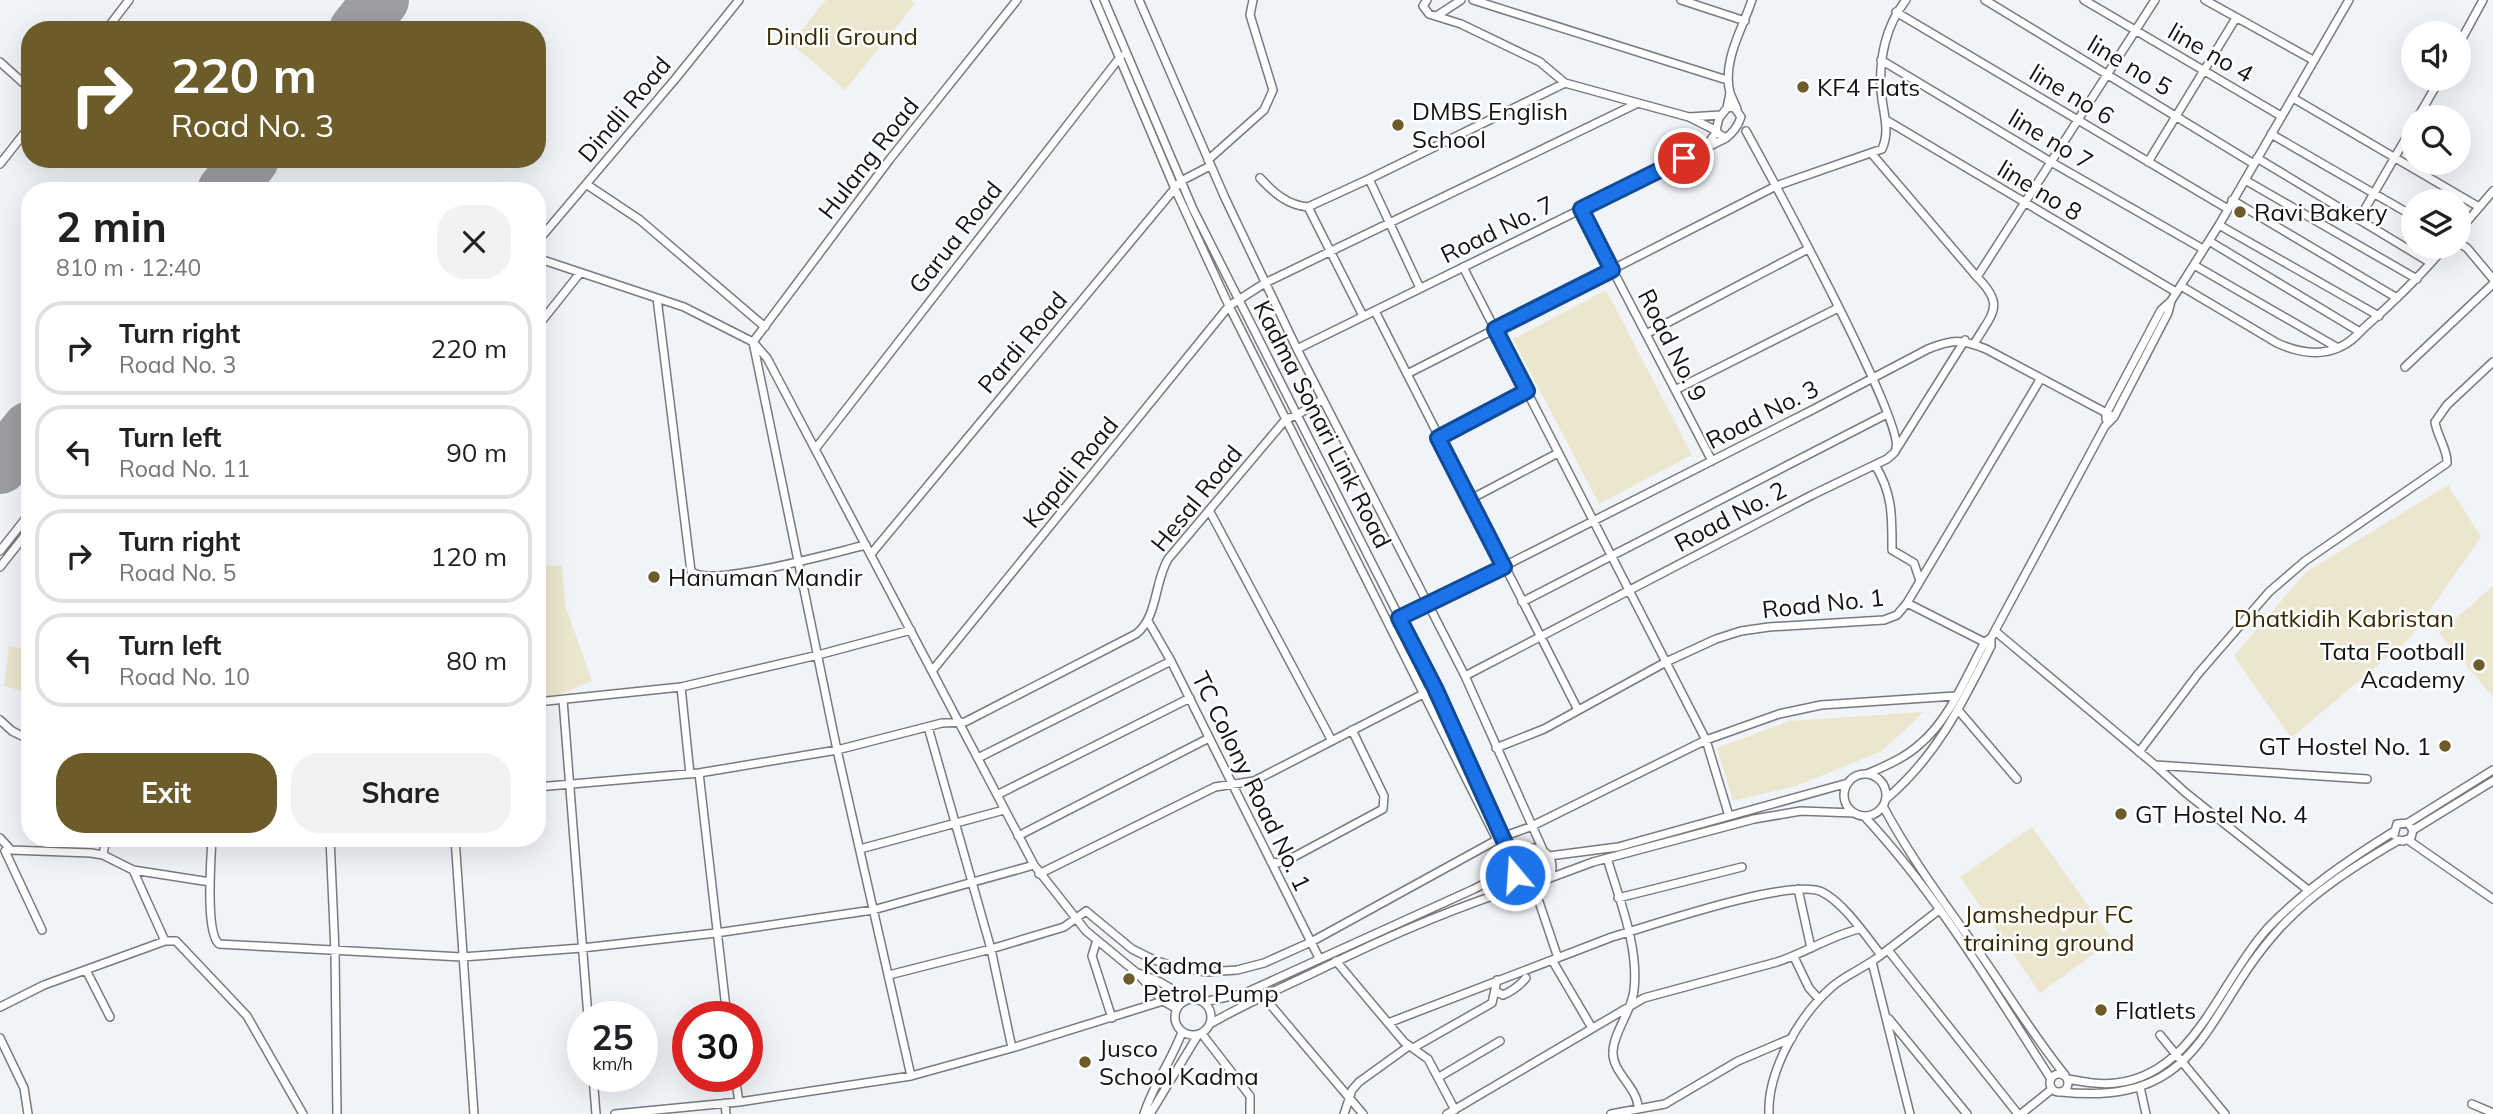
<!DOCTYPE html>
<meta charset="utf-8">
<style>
:root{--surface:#fff;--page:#f2f2f2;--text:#202124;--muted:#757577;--line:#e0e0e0;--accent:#6c5c2a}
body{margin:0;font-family:Mulish,sans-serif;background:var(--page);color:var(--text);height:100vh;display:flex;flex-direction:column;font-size:26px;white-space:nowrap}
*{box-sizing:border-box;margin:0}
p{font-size:23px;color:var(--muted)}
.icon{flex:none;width:38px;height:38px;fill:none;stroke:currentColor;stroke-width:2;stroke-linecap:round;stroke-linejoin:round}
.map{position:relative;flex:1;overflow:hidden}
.details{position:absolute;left:21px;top:182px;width:525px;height:665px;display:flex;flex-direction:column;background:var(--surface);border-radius:28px;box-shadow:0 7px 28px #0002}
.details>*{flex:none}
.hud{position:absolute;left:21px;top:21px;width:525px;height:147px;border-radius:28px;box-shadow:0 7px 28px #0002;background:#6c5c2a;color:#fff;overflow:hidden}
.controls{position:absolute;left:2401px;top:21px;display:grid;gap:14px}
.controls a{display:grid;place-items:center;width:70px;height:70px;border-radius:50%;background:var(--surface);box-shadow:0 7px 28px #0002;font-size:35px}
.speed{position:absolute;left:567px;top:1001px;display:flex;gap:14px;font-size:35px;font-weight:700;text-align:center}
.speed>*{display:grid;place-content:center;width:91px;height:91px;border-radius:50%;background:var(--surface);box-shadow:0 7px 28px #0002;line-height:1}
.speed small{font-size:18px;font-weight:400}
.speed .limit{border:10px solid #d22;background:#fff;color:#111}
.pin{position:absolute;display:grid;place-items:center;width:60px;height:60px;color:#fff;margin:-30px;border:4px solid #fff;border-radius:50%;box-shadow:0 2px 7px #0007}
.me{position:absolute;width:77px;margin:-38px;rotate:342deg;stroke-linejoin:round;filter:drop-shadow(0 0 5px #0008)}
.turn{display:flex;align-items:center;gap:24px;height:147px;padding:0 35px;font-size:32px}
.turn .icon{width:91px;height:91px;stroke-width:2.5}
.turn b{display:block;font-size:49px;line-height:60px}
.round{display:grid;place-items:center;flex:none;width:74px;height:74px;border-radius:28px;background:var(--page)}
.head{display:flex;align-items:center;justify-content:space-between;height:119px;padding:0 35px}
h1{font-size:42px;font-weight:700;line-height:52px}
.primary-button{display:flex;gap:14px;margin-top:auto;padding:14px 35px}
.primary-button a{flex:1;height:80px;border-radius:28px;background:var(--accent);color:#fff;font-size:28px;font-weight:700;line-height:80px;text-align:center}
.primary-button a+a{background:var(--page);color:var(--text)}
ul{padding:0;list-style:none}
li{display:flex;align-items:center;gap:21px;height:94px;margin:0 14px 10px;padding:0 21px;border:4px solid var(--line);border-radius:28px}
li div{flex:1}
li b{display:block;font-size:26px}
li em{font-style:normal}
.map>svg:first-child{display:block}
.green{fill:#ede6ce}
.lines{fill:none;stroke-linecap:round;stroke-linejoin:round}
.runway{stroke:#9c9ea2;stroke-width:56}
.street-casing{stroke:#777a7e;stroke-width:10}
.street{stroke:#fff;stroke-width:7}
.route-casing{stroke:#114b97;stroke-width:18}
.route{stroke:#1a73e8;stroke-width:12}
.poi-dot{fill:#6c5c2a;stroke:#fff;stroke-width:2.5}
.labels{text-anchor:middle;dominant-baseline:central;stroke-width:5;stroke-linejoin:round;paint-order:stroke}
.park-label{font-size:24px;fill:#362a00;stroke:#fff}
.street-label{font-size:24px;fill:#121315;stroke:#fff}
.poi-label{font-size:24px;fill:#121315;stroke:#fff;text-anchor:start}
</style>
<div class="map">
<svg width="2493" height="1114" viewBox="0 0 2493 1114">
<rect width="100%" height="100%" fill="#f0f3f8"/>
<!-- green -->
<path class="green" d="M826 0H910L915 4 845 90 791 43Z
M1606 290 1692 455 1599 504 1513 339Z
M2448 485 2481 537 2410 638 2291 738 2234 656 2306 572Z
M537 565 562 566 565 605 592 681 542 702 537 666Z
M2493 586V697L2439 633Z
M9 646 30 650V693L4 686Z
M1924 712 1882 751 1796 786 1733 801 1717 748 1789 721Z
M2032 827 2113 940 2040 993 1960 877Z"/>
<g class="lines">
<!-- runway -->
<path class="runway" d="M357 30 381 0
M225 191 251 159
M0 466 30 429"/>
<defs>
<path id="street" d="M1095 0 1175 189 1229 306 1497 840
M1104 0 1193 209 1435 688 1514 863
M1139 0 1225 198 1297 349 1465 676 1543 850
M1427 0 1423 6 1429 14 1461 24 1540 62 1565 83
M1473 0 1727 80
M1681 0 1745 21
M1985 0 2254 164
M2084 0 2281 116
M2205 0 2313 60
M1896 12 2228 209
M1438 15 1461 0
M106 30 129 0
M2459 44 2483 0
M1881 60 2051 162 2203 249
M0 62 30 89
M1730 93C1722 61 1742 30 1752 0
M2293 98 2479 207
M1734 107 1741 117C1738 126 1734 132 1726 138L1719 134 1716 130 1719 118 1727 108Z
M1727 108 1730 93 1737 109
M2418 117 2440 79
M1886 120 2176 292
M1746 131C1768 171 1904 421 1896 448
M2271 134 2413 216
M1707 145 1717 131 1689 117 1721 115
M1872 154 1977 277 2155 0
M2257 158 2431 263
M1208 160 1264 110 1273 90 1250 15 1253 0
M2148 162 2236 18
M0 164 30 126
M1260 178C1274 193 1287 205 1308 207L1369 179
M2245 180 2417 279
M586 184 640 220 765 327
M2232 200 2397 298
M1308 207 1363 316
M1581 209 1712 461
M2359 219 2413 126
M2219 225 2379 316
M2459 231 2493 191
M2209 241 2360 332
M537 242 676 78 739 0
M2459 243 2467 248 2493 279
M537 258 684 307 753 342 767 358 1034 865 1086 931 1137 973 1163 1001 1177 1009
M2194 265 2338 348
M1463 267 1706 740 1729 816
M2181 286 2277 343C2297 352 2319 357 2340 347 2350 343 2357 335 2365 327 2394 302 2420 276 2445 247
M1420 288 1369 179 1565 83 1689 117
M657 298 691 571C708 589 839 551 866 545
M1375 311 1578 710
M537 327 580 273
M1646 334 1808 249
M1974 344C1992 313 2006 306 1977 277
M1297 349 1726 138
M2405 367 2493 284
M1407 374 1776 186 1882 149C1891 129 1882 111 1881 89 1879 58 1886 25 1906 0
M1675 390 1838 308
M2106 419V414L2161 310 2171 301 2219 225 2349 0
M1439 438 1527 391
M816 448 1121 56
M1875 465C1893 494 1892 517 1892 550L1914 563 1920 581
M1469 500 1558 453
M1209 510 1332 741
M0 551 30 513
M871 554 1181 181 1210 166
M0 567 30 529
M1522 602 1887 414
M1907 603 1988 644
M1148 621 1171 661 1319 958
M1390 624 1814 409 1928 349C1953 339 1961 339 1986 349L2114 417
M1995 631 2155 765 2367 779
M932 671 1229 306 1265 283 1638 103
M1465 676 1812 495 1887 459 1894 453 1965 340
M681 687 690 774
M563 700 588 1017
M537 702 681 687 818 655 911 630
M1959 711 2017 779
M0 720 12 731 30 740
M928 727 991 949 1012 1048
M1496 748 1544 729 1666 662 1716 639 1741 631 1769 627 1884 620 1897 615 1907 603 2041 378
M2139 752 2198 674 2269 592 2305 561 2447 463C2448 450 2437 436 2435 422L2447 405 2493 362
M978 758 1171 661
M2156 766 2186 793 2308 890
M699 773 727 1017
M1867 774C1885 766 1905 758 1920 744 1950 719 1966 676 1985 642L1991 638 2105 426 2114 417 2168 313 2171 301
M1844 795a21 21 0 1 1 42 0a21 21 0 1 1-42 0Z
M537 787 699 773 837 750 942 723 965 722 1136 634C1158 617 1154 583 1168 559L1286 419 1297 415 1323 399
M997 795 1190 698
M1886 799C1936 757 1962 704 1991 646V638
M1883 806C1911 859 1947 906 1981 955 2009 995 2034 1037 2065 1075
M1864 816C1937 894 1993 989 2051 1079
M2413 830 2493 781
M2394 835 2397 824 2408 823 2493 770
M1018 836 1209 738
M0 838 11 850 91 853 103 855 133 870 210 882
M212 838C211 859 205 932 219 944L462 957 582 948 716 933 873 910 1034 865
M330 838 335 952 337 1114
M455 838 474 1114
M2408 840 2493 899
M1514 867a19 19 0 1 1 38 0a19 19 0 1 1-38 0Z
M860 849 1004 810
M5 851 42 930
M103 855 106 838
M1549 856 1618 847 1848 783
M1607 858C1619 899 1639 946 1634 990 1632 1011 1614 1031 1613 1051 1611 1072 1639 1088 1638 1109
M1271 862 1277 863 1288 860 1383 809 1384 796 1352 730
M133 870 165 941
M1039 874 1215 787 1254 781 1425 693
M1550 878 1593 862 1754 819 1801 811 1854 813
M1534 887 1558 958
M1798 889 1811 948
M1618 898 1742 867
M1097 940 1092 956 1112 1018
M1888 950 2018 1114
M1794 957 1809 988 1819 999
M1552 960 1592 1028
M1336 961 1404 1042 1428 1059 1455 1110
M1872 962 1910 1114
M86 970 110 1017
M1138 973 1160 982 1189 999
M889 975 991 949 1064 927 1086 911 1132 949 1154 960 1179 968 1207 972 1237 970 1264 963 1311 942 1502 837 1530 827 1706 740 1779 714 1821 705 1955 696
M1495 991 1503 995C1513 991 1519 986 1526 978
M1263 996 1363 1114
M1175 1017a18 18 0 1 1 36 0a18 18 0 1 1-36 0Z
M1204 1002 1245 993 1474 889 1514 868
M0 1007 44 985 165 941H176L247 1016 303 1114
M1889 1019 1967 1114
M1388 1023 1612 937C1650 926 1791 877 1822 892 1843 902 1866 936 1881 955
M1210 1024C1246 1003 1284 987 1321 969 1388 936 1454 907 1526 885
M1202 1034 1250 1096V1114
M2160 1035 2225 1114
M0 1038 24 1088 28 1114
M1413 1048 1492 1003 1497 980
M2050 1083a9 9 0 1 1 18 0a9 9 0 1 1-18 0Z
M593 1076 596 1114
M735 1076 739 1102
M911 1076 837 750 753 342 890 159 1017 0
M1439 1077 1500 1041
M2068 1079C2084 1082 2100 1085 2116 1083 2195 1074 2219 982 2267 929 2304 890 2348 860 2393 832
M2140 1087 2146 1114
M2061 1092C2205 1107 2202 1013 2279 929 2313 892 2356 865 2399 840L2403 841 2411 838 2413 830 2408 823
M725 1103 726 1114
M2472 1104 2493 1113
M615 1114 739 1102 911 1076 1012 1048 1163 1001
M1144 1114C1153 1085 1172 1060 1182 1032
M1150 1114 1198 1035
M1344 1114 1352 1090 1359 1082 1409 1046
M1447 1114 1644 998 1777 962C1805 953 1830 936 1859 929
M1611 1114 1665 1104 1738 1061 1792 1038
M1769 1114C1767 1071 1800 1014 1833 986 1845 976 1861 969 1874 960 1896 944 1917 927 1939 910
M2021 1114 2052 1089"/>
</defs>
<!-- street casing -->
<use href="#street" class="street-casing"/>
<!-- street -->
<use href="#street" class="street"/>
</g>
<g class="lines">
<defs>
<path id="route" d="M1515 875 1514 863 1435 688 1399 618 1504 567 1438 438 1527 391 1495 329 1612 270 1581 209 1684 158"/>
</defs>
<!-- route casing -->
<use href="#route" class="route-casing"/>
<!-- route -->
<use href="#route" class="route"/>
</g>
<!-- markers -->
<g class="poi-dot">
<circle cx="1803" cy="87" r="7"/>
<circle cx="1398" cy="125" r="7"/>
<circle cx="2240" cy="212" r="7"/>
<circle cx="654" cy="577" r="7"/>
<circle cx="2479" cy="665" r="7"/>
<circle cx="2445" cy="746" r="7"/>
<circle cx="2121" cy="814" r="7"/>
<circle cx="1129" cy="979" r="7"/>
<circle cx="2101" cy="1010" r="7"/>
<circle cx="1085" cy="1062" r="7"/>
</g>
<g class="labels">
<!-- park labels -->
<g class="park-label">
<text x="842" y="36">Dindli Ground</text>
<text x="2344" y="618">Dhatkidih Kabristan</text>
<text x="2049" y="914">Jamshedpur FC<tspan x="2049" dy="28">training ground</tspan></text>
</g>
<!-- street labels -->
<g class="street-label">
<text transform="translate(2211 52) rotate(30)">line no 4</text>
<text transform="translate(2130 65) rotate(31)">line no 5</text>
<text transform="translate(2072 94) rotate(31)">line no 6</text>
<text transform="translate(624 109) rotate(-50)">Dindli Road</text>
<text transform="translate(2051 139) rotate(31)">line no 7</text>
<text transform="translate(868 158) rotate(-52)">Hulang Road</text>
<text transform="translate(2040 190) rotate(31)">line no 8</text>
<text transform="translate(1497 229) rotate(-26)">Road No. 7</text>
<text transform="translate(955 237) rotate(-52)">Garua Road</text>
<text transform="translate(1022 342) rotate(-50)">Pardi Road</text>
<text transform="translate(1673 345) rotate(63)">Road No. 9</text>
<text transform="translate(1762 414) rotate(-27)">Road No. 3</text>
<text transform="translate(1323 424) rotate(63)">Kadma Sonari Link Road</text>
<text transform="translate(1070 472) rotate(-51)">Kapali Road</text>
<text transform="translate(1196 498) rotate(-51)">Hesal Road</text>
<text transform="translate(1730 516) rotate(-28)">Road No. 2</text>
<text transform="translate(1823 603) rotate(-6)">Road No. 1</text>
<text transform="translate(1252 781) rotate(64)">TC Colony Road No. 1</text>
</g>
<!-- poi labels -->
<g class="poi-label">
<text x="1817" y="87">KF4 Flats</text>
<text x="1412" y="111">DMBS English<tspan x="1412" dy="28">School</tspan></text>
<text x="2254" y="212">Ravi Bakery</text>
<text x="668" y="577">Hanuman Mandir</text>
<text x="2465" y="651" text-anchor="end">Tata Football<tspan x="2465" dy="28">Academy</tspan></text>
<text x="2431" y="746" text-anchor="end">GT Hostel No. 1</text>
<text x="2135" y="814">GT Hostel No. 4</text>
<text x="1143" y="965">Kadma<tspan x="1143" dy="28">Petrol Pump</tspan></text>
<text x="2115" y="1010">Flatlets</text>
<text x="1099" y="1048">Jusco<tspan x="1099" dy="28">School Kadma</tspan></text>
</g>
</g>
</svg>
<div class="controls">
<a><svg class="icon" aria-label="sound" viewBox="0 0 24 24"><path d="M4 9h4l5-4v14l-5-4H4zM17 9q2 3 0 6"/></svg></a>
<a><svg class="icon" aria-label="search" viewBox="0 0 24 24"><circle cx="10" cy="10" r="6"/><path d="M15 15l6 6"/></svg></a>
<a><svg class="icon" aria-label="layers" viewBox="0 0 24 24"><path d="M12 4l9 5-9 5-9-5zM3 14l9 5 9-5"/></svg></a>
</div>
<div class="speed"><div>25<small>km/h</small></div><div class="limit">30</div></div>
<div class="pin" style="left:1684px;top:158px;background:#d93025"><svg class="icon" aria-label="arrive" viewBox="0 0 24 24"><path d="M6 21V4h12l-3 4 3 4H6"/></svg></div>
<svg class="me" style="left:1515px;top:875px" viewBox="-20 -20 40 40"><circle r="17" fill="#1a73e8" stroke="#fff" stroke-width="3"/><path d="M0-11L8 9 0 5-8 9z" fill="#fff"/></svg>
<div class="hud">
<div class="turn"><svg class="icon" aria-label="right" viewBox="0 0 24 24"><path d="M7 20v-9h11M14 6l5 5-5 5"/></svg><div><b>220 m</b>Road No. 3</div></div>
</div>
<section class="details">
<div class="head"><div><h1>2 min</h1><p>810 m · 12:40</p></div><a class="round"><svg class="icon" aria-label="close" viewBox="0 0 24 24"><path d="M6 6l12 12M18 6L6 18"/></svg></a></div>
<ul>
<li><svg class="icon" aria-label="right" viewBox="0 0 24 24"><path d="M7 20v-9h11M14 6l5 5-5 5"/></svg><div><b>Turn right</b><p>Road No. 3</p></div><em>220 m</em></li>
<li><svg class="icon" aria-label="left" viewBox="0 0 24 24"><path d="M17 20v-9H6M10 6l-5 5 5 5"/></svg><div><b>Turn left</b><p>Road No. 11</p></div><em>90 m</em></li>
<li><svg class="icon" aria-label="right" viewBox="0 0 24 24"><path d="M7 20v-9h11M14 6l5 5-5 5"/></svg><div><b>Turn right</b><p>Road No. 5</p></div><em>120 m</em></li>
<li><svg class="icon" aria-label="left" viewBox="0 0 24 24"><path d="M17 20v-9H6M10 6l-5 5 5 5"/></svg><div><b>Turn left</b><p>Road No. 10</p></div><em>80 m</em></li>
</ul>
<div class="primary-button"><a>Exit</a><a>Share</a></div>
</section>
</div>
